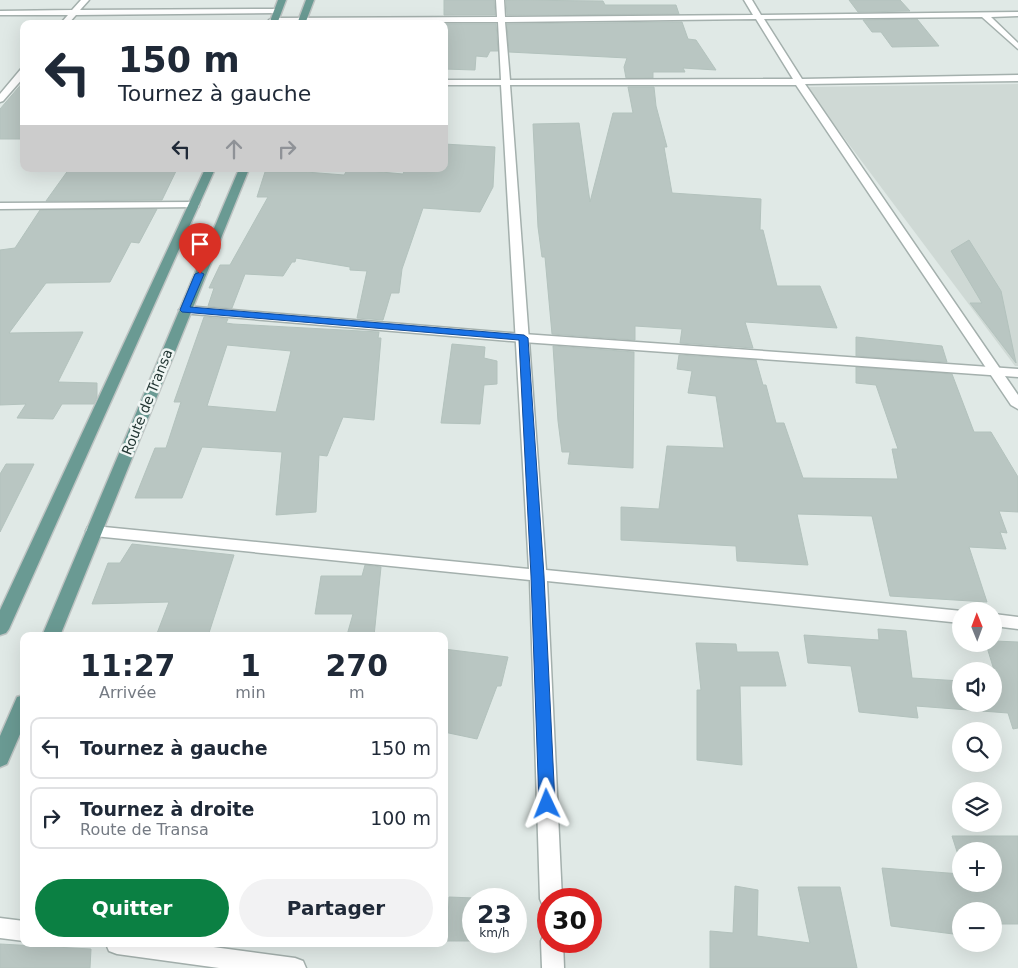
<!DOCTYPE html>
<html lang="fr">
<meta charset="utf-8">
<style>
:root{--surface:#fff;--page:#f2f2f3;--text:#1f2937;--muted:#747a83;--line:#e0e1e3;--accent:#0b8043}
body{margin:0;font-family:"DejaVu Sans",sans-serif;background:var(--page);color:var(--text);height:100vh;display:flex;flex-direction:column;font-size:19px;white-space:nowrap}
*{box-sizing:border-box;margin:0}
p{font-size:16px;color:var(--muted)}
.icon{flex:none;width:28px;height:28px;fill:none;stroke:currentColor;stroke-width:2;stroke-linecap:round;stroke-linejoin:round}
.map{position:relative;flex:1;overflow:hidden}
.side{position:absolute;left:20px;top:632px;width:428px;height:315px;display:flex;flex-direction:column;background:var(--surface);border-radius:10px;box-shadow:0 5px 20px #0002}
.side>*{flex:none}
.guide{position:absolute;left:20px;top:20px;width:428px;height:152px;border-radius:10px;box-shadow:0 5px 20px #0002;background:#fff;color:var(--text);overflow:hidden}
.needle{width:32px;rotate:359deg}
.buttons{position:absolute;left:952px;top:602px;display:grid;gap:10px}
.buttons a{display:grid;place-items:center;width:50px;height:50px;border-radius:50%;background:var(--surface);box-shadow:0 5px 20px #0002;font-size:25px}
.speed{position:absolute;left:462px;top:888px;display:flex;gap:10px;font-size:25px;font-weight:700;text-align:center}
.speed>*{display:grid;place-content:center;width:65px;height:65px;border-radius:50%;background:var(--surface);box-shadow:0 5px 20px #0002;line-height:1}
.speed small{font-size:12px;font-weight:400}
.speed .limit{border:8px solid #d22;background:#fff;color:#111}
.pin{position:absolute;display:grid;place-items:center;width:42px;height:42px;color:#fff;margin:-51px -21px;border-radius:50% 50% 50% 0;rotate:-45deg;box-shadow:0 0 5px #0007}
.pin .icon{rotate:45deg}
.me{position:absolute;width:55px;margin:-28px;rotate:358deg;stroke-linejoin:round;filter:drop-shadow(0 0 4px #0008)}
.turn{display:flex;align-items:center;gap:18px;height:105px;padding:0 15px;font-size:22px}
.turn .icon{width:65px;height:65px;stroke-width:2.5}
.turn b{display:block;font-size:35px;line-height:42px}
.lanes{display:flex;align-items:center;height:48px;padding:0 15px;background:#0003;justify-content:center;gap:25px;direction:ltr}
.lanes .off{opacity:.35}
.eta{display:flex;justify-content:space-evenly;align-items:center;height:85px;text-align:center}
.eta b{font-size:30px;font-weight:700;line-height:35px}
.button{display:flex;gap:10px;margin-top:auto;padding:10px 15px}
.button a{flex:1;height:58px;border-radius:30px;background:var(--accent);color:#fff;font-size:20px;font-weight:700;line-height:58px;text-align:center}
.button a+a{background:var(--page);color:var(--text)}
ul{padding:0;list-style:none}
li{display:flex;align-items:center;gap:15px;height:62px;margin:0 10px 8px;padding:0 5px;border:2px solid var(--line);border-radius:10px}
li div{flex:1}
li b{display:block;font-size:19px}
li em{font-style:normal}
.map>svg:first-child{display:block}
.built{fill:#cfd9d5}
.building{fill:#b9c6c2;stroke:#b3c2bd;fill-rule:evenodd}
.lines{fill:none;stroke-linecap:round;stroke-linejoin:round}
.minor-casing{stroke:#a4b0ad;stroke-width:3}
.tertiary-casing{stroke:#a4b0ad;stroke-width:3}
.primary-casing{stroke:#bdc3c2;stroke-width:3}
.minor{fill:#fff;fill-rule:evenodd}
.tertiary{fill:#fff;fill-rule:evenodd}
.primary{fill:#6a9a93;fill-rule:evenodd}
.route{fill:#1a73e8;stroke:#114b97}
.labels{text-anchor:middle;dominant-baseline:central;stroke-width:5;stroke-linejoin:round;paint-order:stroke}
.street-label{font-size:14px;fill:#233734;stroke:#f0f6f4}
</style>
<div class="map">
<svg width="1018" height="968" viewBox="0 0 1018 968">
<rect width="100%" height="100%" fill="#e0e9e6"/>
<!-- built -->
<path class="built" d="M1018 84V366H1015L806 87Z"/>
<!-- building -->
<path class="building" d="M444 0H494L495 15H444Z
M506 0 603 1 605 5H676L679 14 507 15Z
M849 0H900L910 11 858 12Z
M917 19 939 46 892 47 881 32H872L863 20Z
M682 22 688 39 696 40 716 70 683 68 685 72H653V78H626L624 67 627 58 509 52 507 24Z
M444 24H496L498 51H490L487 57 476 56 475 70 444 69Z
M24 81V139H0V109Z
M628 87H654L656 106 667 147H664L672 193 761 199 760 230H763L777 286H820L837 328 745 322 753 348 680 343 682 329 635 326V340L552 334 545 257H542L538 227 533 124 579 123 590 202 613 113H633Z
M444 144 495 147 493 187 480 212 423 208 402 269 399 293H391L383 320 357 318 367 271 350 270V267L296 258 295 262H292L283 276 245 274 232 308 208 306 214 288H209L220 265H230L268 197H257L265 172H306L344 175 348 169 403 174 405 169H444Z
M69 169H177L162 200 46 201Z
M157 209 139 243 131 242 110 282 46 283 9 333 83 332 58 382 97 383V397L94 404H62L53 419 17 418 26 404 0 405V250L15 248 40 210Z
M969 240 1001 291 1016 363 970 303H982L951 251Z
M204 317 228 319 226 323 233 324 379 332 378 338H381L374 420 343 417 327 456 319 455 316 512 276 515 282 452 202 447 182 498H135L155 448H166L181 402H174ZM227 345 291 351 276 412 207 406Z
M856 337 942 346 947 362 856 356Z
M452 344 485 347 484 358 497 361V384L484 385 480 424 441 423Z
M553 346 634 352 633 468 568 464 570 452H562L558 421Z
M679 355 756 360 763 385H766L776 423H784L803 478 898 479 892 449H898L876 385 856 383V367L952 374 974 432H991L1018 477V512L999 511 1007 533 1000 532 1006 549 969 547 987 602 890 596 872 516 797 514 808 565 737 561 736 546 621 540V507L659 509 667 446 724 448 716 396 688 393 692 371 677 369Z
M6 464H34L0 532V474Z
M132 544 234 555 208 636H156L169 602 92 604 108 563H120Z
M365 565 381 567 374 636 347 635 353 614H315L321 576H362Z
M878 629 906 631 912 678 961 681V704H994V683H998L986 644H994V641L1018 642V728L1013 729 1008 713 916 706 918 718 859 712 851 666 808 663 804 635 879 640Z
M696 643 736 644 737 652H778L786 686H740L742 765 697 760V690H701Z
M444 649 508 657 501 686H497L477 739 444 732Z
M952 836H1018V924H994V911H961V935L891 926 882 868 961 874V884H994V851H961V864Z
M735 886 758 890 757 936 810 943 798 887H840L857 968H710V931L733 933Z
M449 897 474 898V941H447Z
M0 944 91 949 90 968H0Z"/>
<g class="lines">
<defs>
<path id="minor" d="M81 0H89L80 10 277 9 281 11 277 13 76 15 68 24H60L68 15H0V11L72 10Z
M496 0H504L505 17 753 15 744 0H752L761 15 1018 12V16L991 17 1018 43V49L982 17 764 19 802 79 1018 75V81L805 84 1018 395V409L1011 405 796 85H510L546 570 962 611 961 623 547 581 562 899H549V908L543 906 540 899 530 580 94 536 88 535 86 531 88 527 94 526 529 569 501 85H444V80H501L498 22H273L269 20 273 18 497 17ZM756 19 793 79 510 80 505 22Z
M21 69H24V77L3 101 0 102V94Z
M194 202 198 203 199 205 198 207 0 209V203Z
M994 614 1018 617V629L994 626Z
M0 918 24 921V941L0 938Z
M549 932V941H563L564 968H542L541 941 544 934Z
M106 944H191L295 958 303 961 306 968H219L117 954 109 951Z"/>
<path id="tertiary" d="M185 306 523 334 1018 369V377L523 342 181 313 179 310Z"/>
<path id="primary" d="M278 0H286L277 24H269Z
M306 0H314L305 24H297Z
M205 169H215L9 629 6 633 0 635V610Z
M239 169H249L60 636H42Z
M24 695V725L7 764 0 767V736L17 697Z"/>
</defs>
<!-- minor casing -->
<use href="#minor" class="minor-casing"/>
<!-- tertiary casing -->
<use href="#tertiary" class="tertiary-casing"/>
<!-- primary casing -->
<use href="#primary" class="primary-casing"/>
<!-- minor -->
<use href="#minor" class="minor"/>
<!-- tertiary -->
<use href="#tertiary" class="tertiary"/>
<!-- primary -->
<use href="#primary" class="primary"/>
</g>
<!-- route -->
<path class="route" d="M200 272 204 274 190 307 524 335 528 338 544 576 555 804 552 808 547 810 541 808 539 804 531 576 519 340 182 312 180 310 195 274Z"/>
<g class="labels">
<!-- street labels -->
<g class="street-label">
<text transform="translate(147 402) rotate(-68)">Route de Transa</text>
</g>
</g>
</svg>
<div class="buttons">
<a><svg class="needle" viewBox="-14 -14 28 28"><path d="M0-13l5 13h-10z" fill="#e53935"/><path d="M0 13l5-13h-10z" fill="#747a83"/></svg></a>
<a><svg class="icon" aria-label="sound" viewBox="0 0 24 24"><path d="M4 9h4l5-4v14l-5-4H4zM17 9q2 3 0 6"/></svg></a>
<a><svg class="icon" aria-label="search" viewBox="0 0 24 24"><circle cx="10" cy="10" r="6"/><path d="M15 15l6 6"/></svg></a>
<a><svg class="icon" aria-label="layers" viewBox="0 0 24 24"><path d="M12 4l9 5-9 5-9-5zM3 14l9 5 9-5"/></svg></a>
<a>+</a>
<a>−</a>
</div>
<div class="speed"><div>23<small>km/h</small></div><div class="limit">30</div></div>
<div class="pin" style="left:200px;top:274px;background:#d93025"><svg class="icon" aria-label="arrive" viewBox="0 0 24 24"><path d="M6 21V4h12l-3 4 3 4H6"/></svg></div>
<svg class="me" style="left:547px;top:804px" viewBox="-20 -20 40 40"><path d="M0-17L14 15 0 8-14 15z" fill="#1a73e8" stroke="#fff" stroke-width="4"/></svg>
<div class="guide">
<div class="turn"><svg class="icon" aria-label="left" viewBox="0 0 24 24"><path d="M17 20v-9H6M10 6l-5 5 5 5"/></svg><div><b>150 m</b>Tournez à gauche</div></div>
<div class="lanes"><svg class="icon" aria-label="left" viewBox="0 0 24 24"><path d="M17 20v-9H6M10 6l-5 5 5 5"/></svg><svg class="icon off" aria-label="ahead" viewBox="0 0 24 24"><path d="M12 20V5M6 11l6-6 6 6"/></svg><svg class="icon off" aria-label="right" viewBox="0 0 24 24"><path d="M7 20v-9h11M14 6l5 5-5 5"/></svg></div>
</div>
<section class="side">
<div class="eta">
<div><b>11:27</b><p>Arrivée</p></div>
<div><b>1</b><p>min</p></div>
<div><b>270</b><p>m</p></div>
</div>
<ul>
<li><svg class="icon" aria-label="left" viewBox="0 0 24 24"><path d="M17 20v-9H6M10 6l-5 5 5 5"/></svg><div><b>Tournez à gauche</b></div><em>150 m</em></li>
<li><svg class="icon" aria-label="right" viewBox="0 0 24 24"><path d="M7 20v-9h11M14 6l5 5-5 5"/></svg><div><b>Tournez à droite</b><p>Route de Transa</p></div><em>100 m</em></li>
</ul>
<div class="button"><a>Quitter</a><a>Partager</a></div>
</section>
</div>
